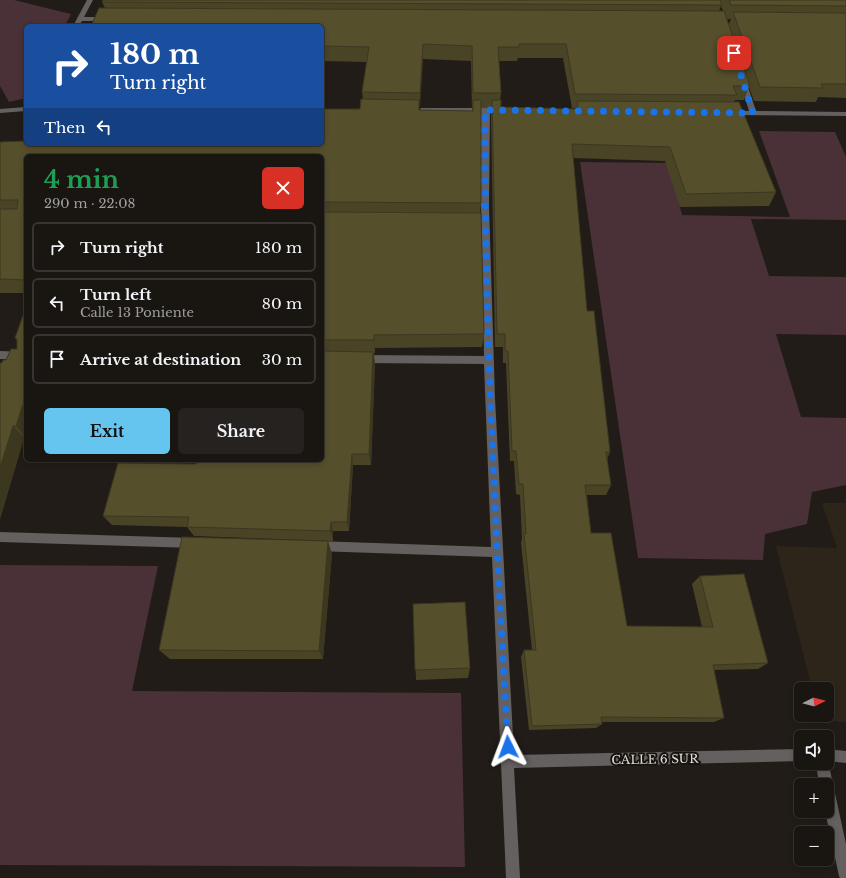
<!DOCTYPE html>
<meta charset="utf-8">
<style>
:root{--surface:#191511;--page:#26221f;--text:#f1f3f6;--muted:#9f9f9f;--line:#373431;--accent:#65c5ee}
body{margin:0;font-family:"Libre Baskerville",serif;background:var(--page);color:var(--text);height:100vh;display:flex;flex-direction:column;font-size:15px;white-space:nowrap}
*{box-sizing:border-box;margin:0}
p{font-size:13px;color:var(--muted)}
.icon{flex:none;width:22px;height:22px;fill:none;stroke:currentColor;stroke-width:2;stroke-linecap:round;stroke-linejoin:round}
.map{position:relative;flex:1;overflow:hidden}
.details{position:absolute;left:24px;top:154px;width:300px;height:308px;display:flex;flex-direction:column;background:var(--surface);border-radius:6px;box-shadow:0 2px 6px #0003,0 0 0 1px var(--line)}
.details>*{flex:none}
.banner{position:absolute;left:24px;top:24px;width:300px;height:122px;border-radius:6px;box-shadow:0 2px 6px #0003,0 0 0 1px var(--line);background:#1a4fa0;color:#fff;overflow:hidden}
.needle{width:26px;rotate:84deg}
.tools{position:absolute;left:794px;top:682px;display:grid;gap:8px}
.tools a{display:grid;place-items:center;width:40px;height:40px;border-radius:6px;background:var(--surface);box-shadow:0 2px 6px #0003,0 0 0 1px var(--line);font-size:20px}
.pin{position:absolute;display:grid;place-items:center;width:34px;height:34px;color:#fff;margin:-17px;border-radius:8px;box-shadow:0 2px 6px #0006}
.me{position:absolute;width:44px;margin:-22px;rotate:357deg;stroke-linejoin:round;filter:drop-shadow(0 0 3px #0008)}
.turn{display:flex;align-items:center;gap:14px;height:84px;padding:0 20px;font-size:18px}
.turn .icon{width:52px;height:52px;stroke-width:2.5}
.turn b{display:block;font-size:28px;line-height:34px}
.then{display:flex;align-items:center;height:38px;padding:0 20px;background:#0003;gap:8px;font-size:15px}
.round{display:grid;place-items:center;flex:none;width:42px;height:42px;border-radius:6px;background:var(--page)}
.head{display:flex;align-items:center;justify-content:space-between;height:68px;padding:0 20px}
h1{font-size:24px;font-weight:800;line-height:30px;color:#1e9e55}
.action{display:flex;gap:8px;margin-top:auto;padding:8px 20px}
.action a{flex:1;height:46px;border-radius:6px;background:var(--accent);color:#111;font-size:16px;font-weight:800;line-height:46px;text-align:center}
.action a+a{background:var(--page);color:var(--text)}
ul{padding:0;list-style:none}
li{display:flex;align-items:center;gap:12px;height:50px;margin:0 8px 6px;padding:0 12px;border:2px solid var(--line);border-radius:6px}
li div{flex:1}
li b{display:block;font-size:15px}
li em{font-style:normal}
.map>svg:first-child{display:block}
.built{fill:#2d241a}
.green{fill:#493137}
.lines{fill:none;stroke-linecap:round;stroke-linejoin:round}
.minor{fill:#64605f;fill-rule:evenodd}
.wall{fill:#494426;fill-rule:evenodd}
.shaded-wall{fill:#3c371f}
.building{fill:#554f2c;stroke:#3c371f}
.route{stroke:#1a73e8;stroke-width:7;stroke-dasharray:0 12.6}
.labels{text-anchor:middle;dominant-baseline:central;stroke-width:4;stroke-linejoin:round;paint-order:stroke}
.near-street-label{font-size:12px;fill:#e0ddd9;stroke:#17130e}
</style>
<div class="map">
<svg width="846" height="878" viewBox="0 0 846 878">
<rect width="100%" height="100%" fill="#211c17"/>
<!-- built -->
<path class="built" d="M822 503H846V722L820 721 818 715H827V689H812L776 546 837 548Z"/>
<!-- green -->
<path class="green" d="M0 0H14L71 14 65 26H26V98L9 102 0 86Z
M759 131 835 132 846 157V220L751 219 769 276 846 277V335L776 334 801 417 846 418V485L812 492 807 524 765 534 763 560 638 558 580 162 669 163 682 215 790 217Z
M0 565 158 566 132 691 461 693 465 867 0 865Z"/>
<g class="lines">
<!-- minor -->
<path class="minor" d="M87 0H93L84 17H106L109 19 106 21H82L79 26H73Z
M743 79 746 81 756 111 846 112V116L727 115V111H749L740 81Z
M26 107V111L0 113V109Z
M421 108H486L490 110 489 206 495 398 514 755 801 749V761L514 768 520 878H506L492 557 316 551 312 550 311 546 312 542 316 541 491 547 484 364 361 363 356 359 361 355 484 356 481 206V112H424L420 110Z
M0 351 26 352V360L0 359Z
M0 532 194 538 198 539 199 543 198 547 194 548 0 542Z
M827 749 846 751V763L828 761 846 844V878H840L839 876 825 811H827V785H819L816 763H827Z"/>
</g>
<!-- wall -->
<path class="wall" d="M103 0H846V98L818 97 816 102 754 101 749 87 744 100H735L734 102 776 192 769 206 680 207 665 161 573 158 587 311 610 452 607 459 611 485 606 495H587L591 533 627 626 702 627 692 584 700 576 768 663 758 669 714 670 724 718 714 722H601L602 724 596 728 529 730 521 657 524 650H532L521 543 522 539 520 495 516 494 514 461H510L506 363H503V347H495L491 115V108H481V203L480 213 484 334 482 347 375 348V353H374L375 364 371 465H353L349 531H333V541L194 536 187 527 112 525 103 516 196 464 322 460V156H26V293H0V142L25 141 360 109 363 99 362 92 367 62 323 61 322 66V26L92 24 105 8 102 2ZM721 6 723 11H719ZM727 19H731L729 24ZM518 58H563L572 108H575V109L501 107 500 100 501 93 499 61H517ZM423 59 471 61 472 111 419 110Z
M26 307V438H24L0 519V363H2L6 360 17 349V341L15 338Z
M332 554 323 659H170L159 650Z
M413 604 470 668 468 678 416 680Z"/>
<!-- shaded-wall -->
<path class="shaded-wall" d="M423 44V59L420 107V93Z
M374 335 375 348V353L374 340Z
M373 352 375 364 371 465 369 454Z
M23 404 26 408V437L16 426Z
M13 426 24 438 0 519V468Z
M352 454 353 465 349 531 347 522Z
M331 522 333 531V541L330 531Z
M328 541 332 554 323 659 319 651Z"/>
<!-- building -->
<path class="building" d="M103 0H720L722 5 102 2Z
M729 0H846V6L731 5Z
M99 8 724 11 750 86H733L737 95 575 94 566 44H519V47H498L501 93H473L472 46 423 44 420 93 362 92 369 47 322 46V26H87L88 24H92Z
M733 12 846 13V84H821L823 88 760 87Z
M361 99 419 100V110L473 111V100H481V203L322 202V156H26V280L0 279V209H17L18 200H0V142L25 141 26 140V144H322V109H360Z
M492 100H501V107L578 109 577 101 739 102 776 192 686 194 670 147 572 144 587 311H594L610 452H606L611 485H585L591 533H611L627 626 713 627 700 576 744 574 768 663 713 665 724 718 601 717 602 724 532 726 524 650H536L524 534H526L523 484H519L516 451H512L508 351H505V334H497Z
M322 212 481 213 484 334 374 335V340H322Z
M26 307V404H23L16 426H13L0 468V363H2L3 360H6L11 349H17V339L15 338Z
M322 351 373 352 369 454H352L347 522H331L330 531 187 527 189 517 103 516 118 463 196 464 197 460H322Z
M182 537 328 541 319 651 159 650Z
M465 602 470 668 415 670 413 604Z"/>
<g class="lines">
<!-- route -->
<path class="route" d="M508 747C496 535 484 323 485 110L753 113 734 53"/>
</g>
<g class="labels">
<!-- near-street labels -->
<g class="near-street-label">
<text transform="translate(655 759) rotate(-1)">CALLE 6 SUR</text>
</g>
</g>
</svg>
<div class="tools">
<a><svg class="needle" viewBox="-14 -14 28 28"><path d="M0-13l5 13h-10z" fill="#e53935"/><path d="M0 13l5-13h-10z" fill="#9f9f9f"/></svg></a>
<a><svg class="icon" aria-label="sound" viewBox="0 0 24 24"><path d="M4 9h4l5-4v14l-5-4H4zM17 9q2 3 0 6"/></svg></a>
<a>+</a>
<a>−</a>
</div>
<div class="pin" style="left:734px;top:53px;background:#d93025"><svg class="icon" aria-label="arrive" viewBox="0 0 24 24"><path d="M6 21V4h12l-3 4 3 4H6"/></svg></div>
<svg class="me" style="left:508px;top:747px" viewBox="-20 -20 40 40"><path d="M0-17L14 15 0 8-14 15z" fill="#1a73e8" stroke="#fff" stroke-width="4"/></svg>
<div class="banner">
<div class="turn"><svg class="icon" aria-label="right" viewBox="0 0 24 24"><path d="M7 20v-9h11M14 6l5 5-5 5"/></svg><div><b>180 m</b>Turn right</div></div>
<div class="then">Then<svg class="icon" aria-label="left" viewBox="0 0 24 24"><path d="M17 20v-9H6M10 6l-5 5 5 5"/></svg></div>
</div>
<section class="details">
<div class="head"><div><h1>4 min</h1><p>290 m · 22:08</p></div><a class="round" style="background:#d93025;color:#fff"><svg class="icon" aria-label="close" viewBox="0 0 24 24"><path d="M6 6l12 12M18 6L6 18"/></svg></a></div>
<ul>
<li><svg class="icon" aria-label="right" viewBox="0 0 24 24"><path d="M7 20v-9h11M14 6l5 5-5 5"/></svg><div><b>Turn right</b></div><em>180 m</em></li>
<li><svg class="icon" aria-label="left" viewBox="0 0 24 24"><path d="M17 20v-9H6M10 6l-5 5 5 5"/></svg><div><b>Turn left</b><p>Calle 13 Poniente</p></div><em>80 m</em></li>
<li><svg class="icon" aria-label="arrive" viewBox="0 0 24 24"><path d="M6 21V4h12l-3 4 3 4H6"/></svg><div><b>Arrive at destination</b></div><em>30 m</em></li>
</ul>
<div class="action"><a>Exit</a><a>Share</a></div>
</section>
</div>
